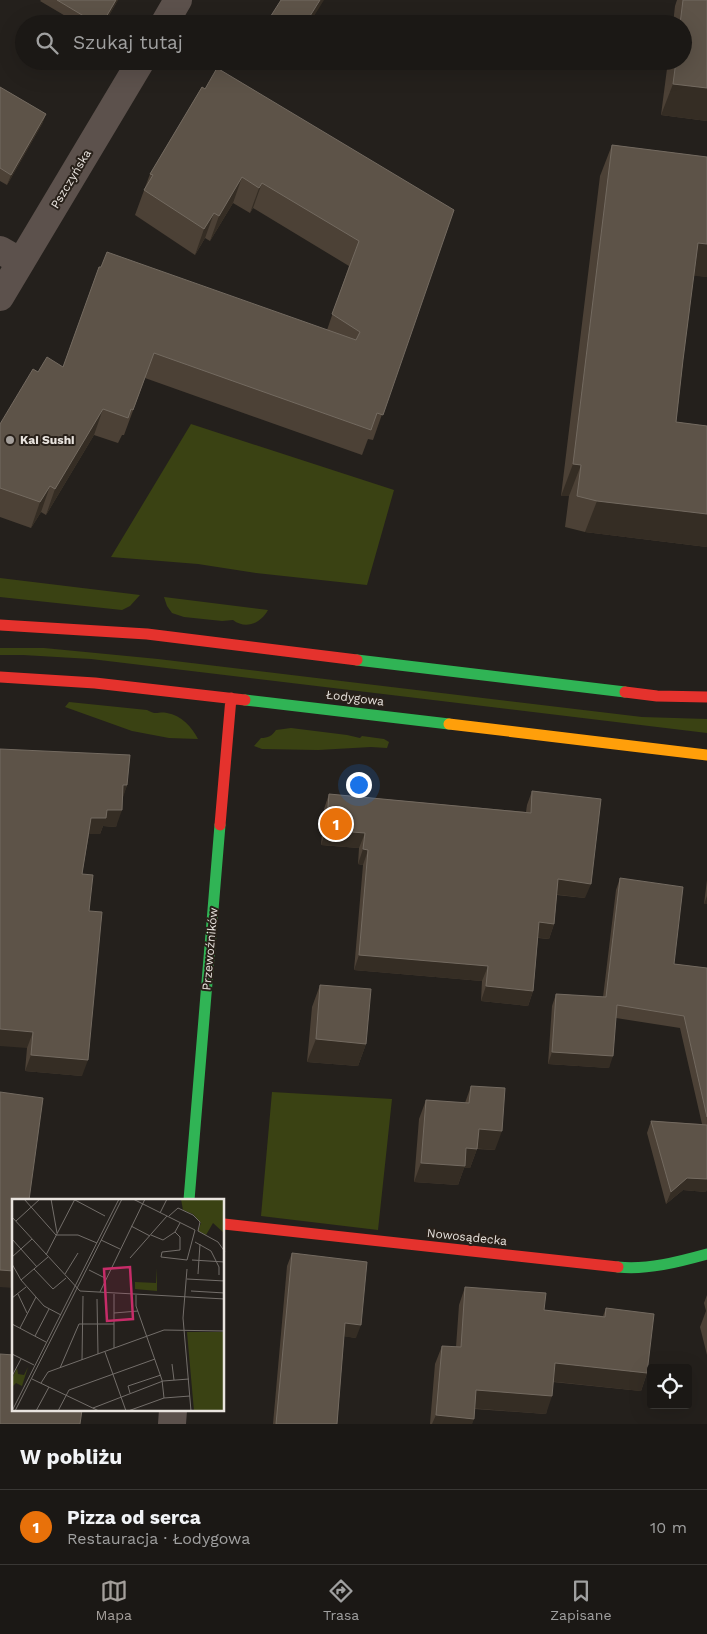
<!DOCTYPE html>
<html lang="pl">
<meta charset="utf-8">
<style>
:root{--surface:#1b1815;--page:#282522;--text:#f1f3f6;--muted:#a0a0a0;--line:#393734;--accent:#a49f9b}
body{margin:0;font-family:"Work Sans",sans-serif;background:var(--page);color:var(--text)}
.controls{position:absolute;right:15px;bottom:15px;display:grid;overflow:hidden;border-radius:5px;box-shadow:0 5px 20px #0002}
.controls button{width:45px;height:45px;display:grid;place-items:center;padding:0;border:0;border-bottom:1px solid var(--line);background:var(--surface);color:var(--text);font:25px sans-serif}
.you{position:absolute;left:358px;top:784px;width:18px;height:18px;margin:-12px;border:4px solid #fff;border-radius:50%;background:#1a73e8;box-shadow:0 0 0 8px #1a73e833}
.badge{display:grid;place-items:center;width:32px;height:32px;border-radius:50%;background:var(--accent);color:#fff;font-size:16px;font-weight:700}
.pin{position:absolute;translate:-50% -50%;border:2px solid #fff;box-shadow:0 1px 5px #0006}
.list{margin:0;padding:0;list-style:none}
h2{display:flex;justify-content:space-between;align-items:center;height:65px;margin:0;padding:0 20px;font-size:21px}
h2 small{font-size:16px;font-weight:400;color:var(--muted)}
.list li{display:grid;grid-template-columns:32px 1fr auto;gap:15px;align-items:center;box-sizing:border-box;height:75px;padding:0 20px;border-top:1px solid var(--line)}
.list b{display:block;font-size:19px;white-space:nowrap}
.list p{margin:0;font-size:16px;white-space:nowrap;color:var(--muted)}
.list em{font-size:16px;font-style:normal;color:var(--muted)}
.icon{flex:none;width:28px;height:28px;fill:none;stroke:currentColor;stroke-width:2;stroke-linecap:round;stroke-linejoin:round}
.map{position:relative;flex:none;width:707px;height:1424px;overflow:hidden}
.search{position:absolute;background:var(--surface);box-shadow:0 5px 20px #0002;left:15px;right:15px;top:15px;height:55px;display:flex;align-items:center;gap:12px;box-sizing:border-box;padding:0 18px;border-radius:28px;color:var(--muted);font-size:19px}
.sheet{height:140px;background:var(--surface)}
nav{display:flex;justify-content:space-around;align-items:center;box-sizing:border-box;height:70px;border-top:1px solid var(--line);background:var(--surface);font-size:14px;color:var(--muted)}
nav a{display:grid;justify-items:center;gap:2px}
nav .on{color:var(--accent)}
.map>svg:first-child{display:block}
.green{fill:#3a4213}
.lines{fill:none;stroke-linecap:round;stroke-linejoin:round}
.street{stroke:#5c514c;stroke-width:28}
.fast{stroke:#30b455;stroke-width:11}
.slow{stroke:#ff9f0a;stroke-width:11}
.jam{stroke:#e5322d;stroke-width:11}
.wall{fill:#4c4136}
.shaded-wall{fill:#352d24}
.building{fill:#5d5348;stroke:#736a60}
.poi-dot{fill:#a49f9b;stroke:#282019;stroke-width:2}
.labels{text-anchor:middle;stroke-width:4;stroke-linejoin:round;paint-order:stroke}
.street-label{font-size:12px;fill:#e9e4df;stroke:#282019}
.poi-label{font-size:12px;font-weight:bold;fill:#e9e4df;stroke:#282019;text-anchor:start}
.inset-road{fill:none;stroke:#736e6a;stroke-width:1}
.view{fill:#c62c68;fill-opacity:0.15;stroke:#c62c68;stroke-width:2.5}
.inset-edge{fill:none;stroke:#e9e4df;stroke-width:2.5}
</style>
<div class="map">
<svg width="707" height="1424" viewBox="0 0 707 1424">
<rect width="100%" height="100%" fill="#24201c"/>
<path class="green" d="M191,424L394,490L367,585L256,573L198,564L111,557Z
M0,578L140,595L130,606L122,610L0,597Z
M164,597L268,610C261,623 246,630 233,620L222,621L184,617L172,613L167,606Z
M0,648H44L158,659L642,717L707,719V733L91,659L23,655H0Z
M69,702L147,710C158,716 157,711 167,713C181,715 192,727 198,739L169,738L132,731L65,707Z
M291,728L347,735L360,738L362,736L384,739L389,742L387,748L371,747L318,750L262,749L254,746L261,738C268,738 272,736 276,730Z
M272,1092L392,1099L378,1230L261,1216Z"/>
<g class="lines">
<path class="street" d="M164,24L178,0
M0,250L21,262
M0,297L141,61
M172,1424L173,1410"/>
<path class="fast" d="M357,660L625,692
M245,700L449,724
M189,1200L220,825
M618,1267C648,1270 678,1262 707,1254"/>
<path class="slow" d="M449,724L707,755"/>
<path class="jam" d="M0,625L147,634L357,660
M0,677L95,683L245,700
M625,692L657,696L707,697
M220,825L231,698
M224,1224L618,1267"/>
</g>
<path class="wall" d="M41,0H118L104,24H79L40,1Z
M677,0H707V121L661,115L668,61H683V24H673L675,6Z
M0,87L46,114L42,124L7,185L0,181Z
M202,87L454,210L373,440L368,439L362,455L145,378L124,435H122L118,443L94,435L46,515L41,512L31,528L0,517V424L38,372L63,367L99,267L327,330L349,266L253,208L250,213L233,203L210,241L205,238L195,255L135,215L150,174Z
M612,145L707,157V277L693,275L683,360L676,422L707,426V547L585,532L565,527L569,496H561L600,176Z
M0,749L127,785L122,799L116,827L103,826L100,834H89L82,874L89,911L82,1076L25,1071L27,1048Z
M532,791L585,898L557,895L554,924L549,939L538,938L533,991L528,1006L481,1001L482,981L354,970L363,865L358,864L359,848L321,845L324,809L329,794L526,812L527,805Z
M620,878L674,964L707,968V1188L706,1192L683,1190L666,1204L647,1133L651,1121L702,1124L680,1028L616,1018L609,1068L548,1064L552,1006L556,994L603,997L616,890Z
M707,880V904H704Z
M320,985L366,1044L358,1066L307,1062L312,1007Z
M471,1086L495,1150L477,1149L470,1168H464L458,1185L414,1182L419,1119L426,1100L465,1103Z
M292,1253L356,1338L344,1336L337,1424H273L287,1266Z
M465,1287L544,1310L603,1316L606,1308L647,1373L641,1391L553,1382L546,1414L475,1409L472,1424H430L435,1364L442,1346L456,1347L459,1305Z
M707,1295V1355L700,1327L706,1311L704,1303Z"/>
<path class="shaded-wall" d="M116,0H118L104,24H102Z
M320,0H324L309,24H305Z
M673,84L707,88V121L661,115Z
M46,114L42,124L7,185L11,175Z
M242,177L233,203L210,241L219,216Z
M262,183L253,208L250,213L259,188Z
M214,213L205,238L195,255L204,229Z
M698,243L707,244V277L686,275Z
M103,409L94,435L46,515L55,489Z
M573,464L581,465L569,496H561Z
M50,486L41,512L31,528L40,502Z
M597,501L707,514V547L585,532Z
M123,785H127L122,801Z
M107,810H122L116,827L103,826L100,834H86L91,818Z
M326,830L365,833L359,848L321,845Z
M363,849L368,850L363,865L358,864Z
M558,879L591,884L585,898L553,894Z
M707,896V904H704Z
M539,922L554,924L549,939L534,937Z
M359,955L488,966L482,981L354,970Z
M486,986L533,991L528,1006L481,1001Z
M0,1029L33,1032L27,1048L0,1046Z
M316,1039L366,1044L358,1066L307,1062Z
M552,1052L613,1056L609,1068L548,1064Z
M31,1055L88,1060L82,1076L25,1071Z
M479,1129L502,1131L495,1150L472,1148Z
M466,1148L477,1149L470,1168H464L458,1185L414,1182L421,1163Z
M687,1178L707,1179V1188L706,1192L683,1190L666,1204L671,1192Z
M0,1270L14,1271V1288L0,1287Z
M345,1323L361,1325L356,1338L341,1336Z
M555,1363L647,1373L641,1391L548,1381Z
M476,1390L552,1396L546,1414L470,1408Z
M436,1415L474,1419L472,1424H432Z"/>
<path class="building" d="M57,0H116L102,24H97Z
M281,0H320L305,24H269L267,22Z
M683,0H707V88L673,84L676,61H683V24H680Z
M217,68L454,210L383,415L377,413L371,430L154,353L133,410L131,409L128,418L103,409L55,489L50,486L40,502L0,488V424L33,369L38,372L47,357L63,367L99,267H101L107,252L356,340L360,332L332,314L359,241L262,183L259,188L242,177L219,216L214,213L204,229L144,190L153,175L150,174L202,87L205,89Z
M0,87L46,114L11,175L0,168Z
M612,145L707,157V244L698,243L683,360L676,422L707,426V514L597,501L577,496L581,465L573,464Z
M0,749L130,755L127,785H123L122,810H107L106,818H91L82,874L93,875L89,911L102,912L88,1060L31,1055L33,1032L0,1029Z
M532,791L601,799L591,884L558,879L554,924L539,922L533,991L486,986L488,966L359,955L368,850L363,849L365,833L326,830L329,794L531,813Z
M620,878L683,887L674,964L707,968V1117L684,1016L617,1005L613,1056L552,1052L556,994L606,997Z
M320,985L371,989L366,1044L316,1039Z
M471,1086L505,1088L502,1131L479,1129L477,1149L466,1148L465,1166L421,1163L426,1100L469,1103Z
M0,1092L43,1098L29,1200H14V1271L0,1270Z
M651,1121L707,1125V1179L687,1178L671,1192Z
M292,1253L367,1262L361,1325L345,1323L337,1424H276Z
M465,1287L546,1293L544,1310L605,1317L606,1308L654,1314L647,1373L555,1363L552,1396L476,1390L474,1419L436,1415L442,1346L461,1347Z
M0,1354L14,1355V1410H82L80,1424H0Z"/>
<circle class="poi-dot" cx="10" cy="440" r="5"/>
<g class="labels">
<g class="street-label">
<text transform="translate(71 179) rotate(-59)" y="4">Pszczyńska</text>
<text transform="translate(355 698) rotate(7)" y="4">Łodygowa</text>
<text transform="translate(210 949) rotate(-85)" y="4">Przewoźników</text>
<text transform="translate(467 1237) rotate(6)" y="4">Nowosądecka</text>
</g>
<g class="poi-label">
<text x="20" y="444">Kai Sushi</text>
</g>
</g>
<g transform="translate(12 1199)">
<rect width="212" height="212" fill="#24201c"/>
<path d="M169,0H212V34L201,24L194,36L186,32L189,24L181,15L171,11ZM145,69V92L123,90V83L144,84ZM175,133H212V212H182ZM16,168L10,187L4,184L0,188V180L5,169L6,175L12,176Z" fill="#3a4213"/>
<path class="inset-road" d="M12,0L44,36H66L85,44M39,0L45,34M121,0L183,31L175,61L149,58L150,53L168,51V38L163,33M63,1L93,17M148,14L155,0M157,17L166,9L181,16L188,23L186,32L206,43L213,53M0,18L68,92L213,100M4,22L28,0M119,27L138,37M139,36L151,41L163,33L168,24M0,40L25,68M89,41L108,50M183,43L199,52L207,68V76M34,56L63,0M0,58L20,40M118,59L155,17M180,61L213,63M0,65L9,81L32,107L49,116M22,70L41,90L54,79M175,70L171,119L179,212M77,71L93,79M53,75L66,54M186,75L188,45M175,80L213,82M9,81L36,58M179,92L213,94M88,93L133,0M6,95L15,114M102,95V149M124,96V107L150,181L152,199M0,99L14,88M85,100L86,155M102,114L126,112M0,125L34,143M8,129L24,98M23,137L37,110M93,153L114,212M0,155L22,166M70,161L71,97M160,165L162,181M48,169L67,125H102M0,177L9,160M20,180L87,212M29,184L36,173L152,131L213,132M118,194L116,187L149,176M81,209L151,182L177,180M0,212L107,0M3,212L110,0M24,212L37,188M46,212L57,191L143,160M116,212L152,199L178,197"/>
<path class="view" d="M118,68L121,120L95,122L92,70Z"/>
<rect width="212" height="212" class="inset-edge"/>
</g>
</svg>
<div class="controls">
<button><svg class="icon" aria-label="locate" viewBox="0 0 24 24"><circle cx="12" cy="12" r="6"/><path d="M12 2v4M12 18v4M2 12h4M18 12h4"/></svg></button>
</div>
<div class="you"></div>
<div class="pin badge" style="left:336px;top:824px;background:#e8710a">1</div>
<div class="search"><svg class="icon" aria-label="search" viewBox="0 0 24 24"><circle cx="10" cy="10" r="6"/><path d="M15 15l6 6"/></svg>Szukaj tutaj</div>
</div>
<section class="sheet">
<h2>W pobliżu<small></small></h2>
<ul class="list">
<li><span class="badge" style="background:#e8710a">1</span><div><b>Pizza od serca</b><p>Restauracja · Łodygowa</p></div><em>10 m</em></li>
</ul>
</section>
<nav>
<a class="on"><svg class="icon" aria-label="map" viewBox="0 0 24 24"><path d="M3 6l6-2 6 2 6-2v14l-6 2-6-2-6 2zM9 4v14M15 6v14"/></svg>Mapa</a>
<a><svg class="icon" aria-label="directions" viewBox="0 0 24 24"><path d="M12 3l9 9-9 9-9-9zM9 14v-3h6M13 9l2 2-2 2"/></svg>Trasa</a>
<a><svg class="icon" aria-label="saved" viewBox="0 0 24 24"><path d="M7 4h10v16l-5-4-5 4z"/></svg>Zapisane</a>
</nav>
